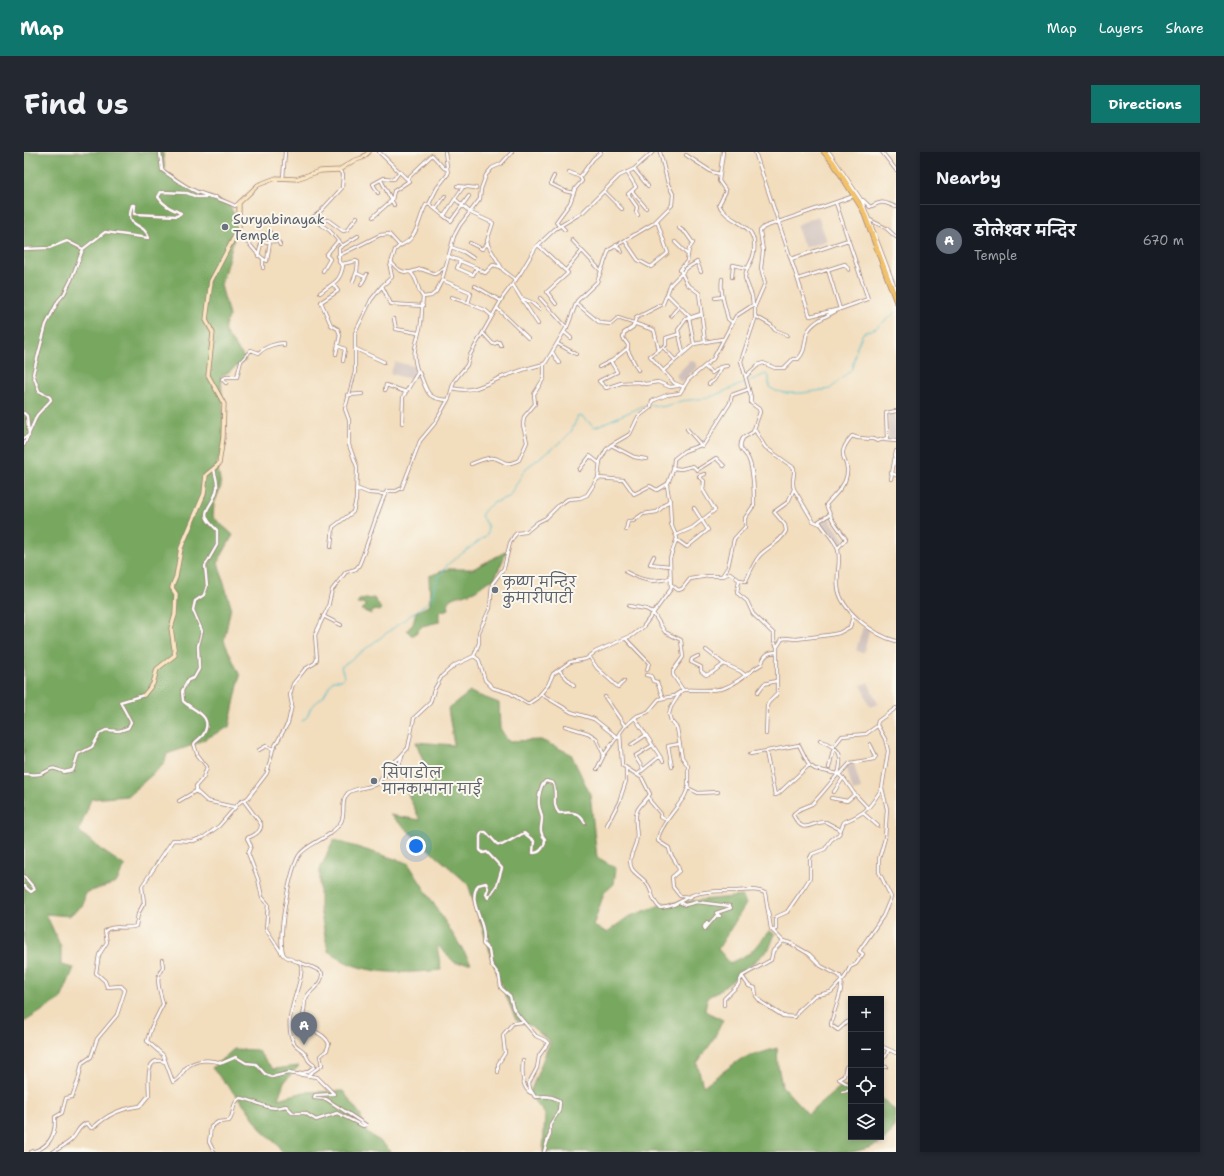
<!DOCTYPE html>
<meta charset="utf-8">
<style>
:root{--surface:#171b24;--page:#242831;--text:#f1f3f6;--muted:#9ea1a6;--line:#363941;--accent:#0f766e}
body{margin:0;font-family:"Shantell Sans","Playpen Sans Deva",sans-serif;background:var(--page);color:var(--text)}
.controls{position:absolute;right:12px;bottom:12px;display:grid;overflow:hidden;border-radius:0px;box-shadow:0 2px 6px #0003}
.controls button{width:36px;height:36px;display:grid;place-items:center;padding:0;border:0;border-bottom:1px solid var(--line);background:var(--surface);color:var(--text);font:20px sans-serif}
.you{position:absolute;left:392px;top:694px;width:14px;height:14px;margin:-10px;border:3px solid #fff;border-radius:50%;background:#1a73e8;box-shadow:0 0 0 6px #1a73e833}
.badge{display:grid;place-items:center;width:26px;height:26px;border-radius:50%;background:var(--accent);color:#fff;font-size:13px;font-weight:700}
.pin{position:absolute;translate:-50% -33px;filter:drop-shadow(0 1px 2px #0008)}
.pin::after{content:'';position:absolute;top:21px;width:14px;height:12px;background:inherit;clip-path:polygon(0 0,100% 0,50% 100%)}
.list{margin:0;padding:0;list-style:none}
h2{display:flex;justify-content:space-between;align-items:center;height:52px;margin:0;padding:0 16px;font-size:17px}
h2 small{font-size:13px;font-weight:400;color:var(--muted)}
.list li{display:grid;grid-template-columns:26px 1fr auto;gap:12px;align-items:center;box-sizing:border-box;height:72px;padding:0 16px;border-top:1px solid var(--line)}
.list b{display:block;font-size:15px;white-space:nowrap}
.list p{margin:0;font-size:13px;white-space:nowrap;color:var(--muted)}
.list em{font-size:13px;font-style:normal;color:var(--muted)}
.icon{flex:none;width:22px;height:22px;fill:none;stroke:currentColor;stroke-width:2;stroke-linecap:round;stroke-linejoin:round}
.map{position:relative;flex:none;width:872px;height:1000px;overflow:hidden;border-radius:0px}
header{display:flex;align-items:center;gap:24px;box-sizing:border-box;height:56px;padding:0 20px;background:var(--accent);color:#fff}
header strong{font-size:19px}
nav{display:flex;gap:22px;margin-inline-start:auto;font-size:14px}
.intro{display:flex;align-items:center;justify-content:space-between;box-sizing:border-box;height:96px;padding:0 24px}
h1{margin:0;font-size:28px}
.button{padding:10px 18px;border-radius:0px;background:var(--accent);color:#fff;font-size:14px;font-weight:700}
main{display:flex;gap:24px;padding:0 24px}
aside{flex:1;background:var(--surface);border-radius:0px;box-shadow:0 2px 6px #0003}
.map>svg:first-child{display:block}
.industrial{fill:#cfc0bb}
.forest{fill:#78a761;stroke:#616346}
.lines{fill:none;stroke-linecap:round;stroke-linejoin:round}
.stream{stroke:#51becb;stroke-width:1}
.minor-casing{stroke:#9e7e74;stroke-width:4}
.secondary-casing{stroke:#9e7e74;stroke-width:5}
.trunk-casing{stroke:#9e7e74;stroke-width:6}
.minor{stroke:#fff;stroke-width:2.5}
.secondary{stroke:#fae7c3;stroke-width:3.5}
.trunk{stroke:#f2c26a;stroke-width:4.5}
.worship-dot{fill:#6b7280;stroke:#fbf7ec;stroke-width:1.5}
.labels{text-anchor:middle;stroke-width:4;stroke-linejoin:round;paint-order:stroke}
.worship-label{font-size:14px;fill:#5b616d;stroke:#fbf7ec;text-anchor:start}
</style>
<header>
<strong>Map</strong>
<nav><a>Map</a><a>Layers</a><a>Share</a></nav>
</header>
<div class="intro"><h1>Find us</h1><a class="button">Directions</a></div>
<main>
<div class="map">
<svg width="872" height="1000" viewBox="0 0 872 1000">
<rect width="100%" height="100%" fill="#fbf7ec"/>
<filter id="ink" filterUnits="userSpaceOnUse"><feTurbulence type="fractalNoise" baseFrequency=".025" numOctaves="2"/><feDisplacementMap in="SourceGraphic" scale="8" xChannelSelector="R" yChannelSelector="G"/><feConvolveMatrix kernelMatrix="1 2 1 2 8 2 1 2 1" color-interpolation-filters="sRGB"/></filter>
<filter id="wash" filterUnits="userSpaceOnUse"><feTurbulence type="fractalNoise" baseFrequency=".012" numOctaves="4" result="noise"/><feDisplacementMap in="SourceGraphic" scale="16" xChannelSelector="R" yChannelSelector="G"/><feGaussianBlur stdDeviation="0.9" result="paint"/><feColorMatrix in="noise" values="0 0 0 0 0 0 0 0 0 0 0 0 0 0 0 0 0 1.4 0 .05"/><feComposite in="paint" operator="in"/></filter>
<g filter="url(#wash)">
<rect width="100%" height="100%" fill="#f2ddbd"/>
<path class="industrial" d="M794,64L803,89L781,96L772,73Z
M666,209L671,210L673,215L659,229L656,230L652,223Z
M371,210L390,214L394,222L393,225L387,227L366,222Z
M864,262H872V288H864Z
M803,366H805L820,388L816,393L798,371V368Z
M839,475L844,476L845,479L840,500L837,501L832,498Z
M844,530L854,552L846,555L837,533Z
M830,612L837,637L829,639L822,614Z"/>
<path class="forest" d="M0,0H139L141,20L164,36L204,52L215,69L197,133L205,164L201,174V180L222,208L197,225L201,294L193,311L197,334L190,352L189,365L209,383L194,410L207,455L200,489L216,524L205,575L169,593L143,602L140,612L104,644L67,647L55,679L76,697L101,714L92,731L61,741L59,753L45,764L22,762L37,795V813L50,816L37,847L0,870Z
M483,399L470,428C461,429 458,435 450,439C441,444 432,442 424,450L425,457L415,460V470L398,474L390,483H387L383,479L389,471L392,460L406,453L405,424L424,417H449Z
M350,446L357,457L355,459L350,458L347,462L338,458L341,454L340,451L333,452L335,448Z
M446,540L475,551L476,576L484,589L517,588L547,602L566,642L573,705L592,716L590,732L580,741L569,774L583,780L604,765L639,752L718,744L722,752L694,797L706,811L726,801L745,779L751,782L745,797L702,834L683,846L681,859L699,868L688,890L673,911L679,934L717,907L753,896L754,914L758,934L784,962L816,935L827,933V985H857V945L872,960C872,988 853,995 828,1000H519L521,962L505,943L526,890L507,874L492,868L475,827L444,732L366,663L396,668L379,632L410,637L392,590L430,593L424,557Z
M310,688L384,711L447,811H431L413,793L417,818C387,821 354,823 326,812C318,809 311,803 304,799L296,757V717Z
M210,897L233,898L249,917L275,914L260,930L254,947L280,940L319,939L336,962L342,979L365,997L366,1000H257L255,994L240,981L222,955L188,916Z"/>
<g class="lines">
<path class="stream" d="M278,569L283,565L287,555L299,545L309,528H318L320,524L317,515L407,448L412,429L424,412L463,383L464,374L457,364C463,352 473,349 485,345L501,317L539,288L547,280L554,264L559,265L571,275L624,252L638,255L657,249L684,246L742,222L745,225V235L752,239L762,241H778L806,237L828,217L832,197L839,181L852,176L872,160"/>
</g>
</g>
<g filter="url(#ink)">
<g class="lines">
<defs>
<path id="minor" d="M136,0L138,18C148,25 161,35 173,40C187,45 198,47 211,54L215,51
M699,0L695,29L702,39L695,53C705,73 734,69 730,100C729,110 721,116 721,126L728,144L729,153
M731,0L786,164L816,157L844,147L812,51
M805,0L838,49L872,138
M858,0L872,18
M662,3L688,20L696,22
M610,17L624,34
M315,18L319,23L318,36L295,61L288,66L306,79L318,93
M603,20L612,35L604,42L613,55L612,60L614,63
M530,24L527,30V32L541,39L550,41
M556,25L569,7L577,0
M259,26L261,0
M383,27L408,3L420,16L423,17
M357,28L370,53
M433,34L452,36
M580,39L598,57
M608,39L622,56
M354,41L349,32L360,26L370,27L376,19
M431,47L439,35
M839,48L846,55C860,48 859,50 872,55
M405,52L420,64L431,47L447,61L469,71L463,89L464,93L479,118L492,128
M412,57L421,44
M420,64L427,69L445,44
M349,65L368,48L370,39L385,29L355,0
M846,68L862,76L872,85
M297,72L301,68H304L319,79L323,78L333,65
M535,74L532,70L546,51L551,37L558,29L556,25L545,20
M537,74L541,78
M655,76L662,81L669,91L665,97L663,109L656,118L663,132L675,141L681,190
M212,85C231,90 227,101 243,109L247,83L246,80L239,84L234,104
M548,88L577,119
M601,89L614,108L627,115L644,101L633,69
M238,90L254,89L256,93
M651,90L664,103
M446,91L458,97L464,91
M514,93L544,121L523,140L532,152
M592,93L598,100
M427,95L440,100L449,106
M0,97L25,96L43,89L59,97
M314,104L356,83L365,82L376,94
M424,104L453,116L461,121L469,113L477,115
M767,107L824,88
M436,109L433,116L449,123L453,116
M367,110C373,117 377,121 386,120C395,127 392,137 399,145
M318,112L332,109L334,110L333,119L329,129
M239,116V107
M542,118L558,99
M299,119L306,107L302,103L314,89
M387,120L397,117L411,122L420,116
M332,121L341,125
M708,125L709,113L723,116
M698,127C696,142 701,153 704,167L709,171
M774,127L821,112L825,118
M418,128L446,140L447,142L444,151L461,158L468,164
M309,132L314,139L297,150L307,173L314,177L316,183L312,202
M337,133L343,122
M489,133L497,146L507,150L515,157
M358,134L367,152L399,154
M451,134L477,149
M296,141C308,131 316,131 319,114L315,110V96L334,84
M643,142L666,165
M427,145L444,151
M497,146L514,172
M516,146L543,176
M691,146L698,145
M552,151L576,171L587,172L594,166L630,178L635,198
M473,156L504,186
M647,164L655,154
M731,164L747,173L751,178L763,183
M370,167L372,177L394,181
M540,180L547,186
M459,181L469,192L475,190L477,194
M655,182L642,186V193L626,204L650,231L660,235
M534,192L552,202
M670,192L665,166L677,162
M314,194L321,197L319,209
M639,195L651,208
M332,197L360,210
M603,197L614,218
M659,200L654,178L662,167L665,166
M529,201L535,211
M587,210L593,220L575,229L582,236L597,231L615,230L621,232L634,230L646,235L654,234
M575,215L589,208L604,196V193L599,186L600,181L609,175L612,166L639,152L647,132L663,116L673,110L677,120
M681,215L688,221L696,215L703,214
M639,219L670,192L698,187
M395,220C404,238 400,247 424,248
M722,224L734,213L739,211L751,216H760L769,207H774C782,199 780,191 783,181C788,169 805,163 816,157L804,118
M202,231L198,227L202,225H213L217,209L227,198L235,201C240,195 252,191 260,191V194
M685,232L690,228L698,215
M428,236C449,242 462,231 481,224C494,219 507,215 520,212L522,210L544,173L553,149L573,130L585,98L630,71L648,53L649,42L644,32L636,0
M361,238L362,233L382,240
M323,243L338,242
M0,261L3,264L5,283L0,286
M378,271L379,245L394,220C386,199 394,190 397,171C398,162 398,154 399,145L407,144L412,140L418,128L430,84L436,73L456,47L457,37L462,23L468,16L477,12L488,0
M663,277L678,294
M861,288L872,289
M0,293L13,263L27,248L26,245L15,239L9,222L22,173L34,149L40,142L47,128L59,97L81,80L125,86C119,68 100,78 108,53H111L110,62L153,64L157,61C148,57 140,54 134,45L137,40L163,41L173,45H192
M587,293L610,305L622,307
M447,312C452,310 459,307 465,306C479,304 477,317 495,308L503,290L499,273L500,265L511,252L510,242L520,226V212
M649,316L657,317L669,314L673,318L692,306L700,314
M190,317C191,323 194,331 193,336C190,357 170,358 193,378V393L181,414L183,434L180,443L171,449L169,458L178,479L174,494L175,517L170,526L164,528L158,539L159,549C169,559 191,563 179,583C176,587 172,588 170,592L173,602L183,615L179,626L172,634V639L183,649L210,655
M555,318L566,304L575,311
M867,321L872,323
M574,326L600,328L610,342L626,334L633,338L643,332
M867,327L872,299
M332,336L345,341L360,342
M770,337L789,369L796,372
M805,363L795,369C800,379 811,387 814,398C817,410 812,422 814,435C816,458 851,484 872,489
M602,378L604,369H609L619,362L633,360L646,348
M652,383L668,376L691,358L679,338L680,329L676,326L675,324L681,322
M653,388L663,395L684,378L670,356
M307,395L309,375L329,360L332,348L333,315L325,293V268L321,257L331,220V181L347,148L358,134L368,125L366,115L371,98C376,92 383,92 387,86C395,77 396,63 402,53L405,52L413,36L424,22L421,0
M814,396L822,387L808,367L802,353C808,345 820,336 822,326C828,306 808,307 828,284L834,286L849,287L853,289L863,286L862,261L872,259
M630,404L626,412L646,414
M602,420C617,428 630,432 646,426
M699,424L706,421L715,428L722,429C726,420 730,410 736,403C745,394 756,391 762,379L761,373L750,360L764,350L770,337C767,329 771,324 770,316L741,295L731,278
M715,428L713,441L723,449L729,462L750,482V489L753,495V541C751,547 744,548 743,554L742,582
M648,433L654,438L658,437L666,427L684,424H698L704,415L710,387L721,375V366L730,353C730,339 730,321 725,308C722,299 712,299 719,286L729,280L736,260L735,257L727,251V245L717,209L731,167V154L741,131L737,116L739,99L736,79L740,75L830,44
M605,454L622,457L629,461L641,480L657,488L659,505L649,519V523L659,538
M299,464L317,473
M602,487L625,511L623,518
M753,495L758,487L762,486L772,487L805,483L815,481L826,475L829,464
M682,498L700,512L716,519L721,523
M450,504L455,508L461,528L469,536L486,541L504,552L513,546L524,533L529,522L546,510L562,507L571,500L609,483L619,475L647,437L646,406L653,386L647,372L646,351L643,334L649,318L650,307L660,299L680,292L706,251L708,243L725,237
M565,504L573,516L594,535L600,529
M674,504L668,507L667,510L677,515V519L682,523L689,520L700,512
M535,518L550,534
M622,523L627,524L629,529L633,530L639,546
M659,538C673,537 687,540 700,536C715,531 725,519 738,512C739,504 744,500 753,500
M734,540L740,532L752,529
M656,541L647,555L645,562L647,569L653,576L658,605L664,614V636L674,641L694,640
M517,542L547,560L570,567L594,586
M581,545L601,574
M611,566L639,609
M541,574L564,581L572,586L580,603L600,575L613,564L624,560L635,547L650,544L659,538
M596,580L598,613L618,626L626,642C622,649 616,652 613,659C609,669 615,680 612,690C610,698 603,708 608,717C613,724 621,727 625,735C629,743 629,750 636,756C647,755 653,752 662,746C675,738 698,739 713,739C723,739 731,736 741,741L747,777L759,789L766,791L785,802L797,814L816,824C822,836 808,860 807,873L814,878L823,870L827,869
M796,588C815,597 820,600 814,622L821,628L829,640L844,656
M607,593L622,583
M235,598L242,594L249,597
M742,600L751,643L754,642L785,613
M726,602L775,593L785,613L791,617L814,622C809,628 792,649 788,652C782,655 772,657 769,663C781,685 785,669 802,670L817,678
M648,615L644,594L655,592
M805,616L810,594L818,584L842,582L853,574
M573,617L580,603
M619,617L611,604L629,593
M0,622C5,622 12,623 16,622C30,618 23,613 40,620L49,618L54,602L68,595L76,581L82,578L95,579L104,576L107,570L96,550L120,543
M614,622L636,604
M815,623L826,611L850,607L852,604L846,592
M364,625L368,617L374,616L378,604
M664,636C662,640 661,645 658,648C652,657 633,678 634,689L645,696C646,706 655,710 655,719L648,725L649,735L656,744L667,745
M810,640L819,626
M625,645L626,649L637,662L636,665L643,668
M807,646L823,649L831,642
M155,649L172,639
M220,649L237,672C238,680 229,684 223,686L227,694L224,701L234,727L238,745L244,752L242,777L259,803
M839,661L854,674
M583,673L595,650L602,629V617
M0,724L11,737L7,740L0,734
M657,751L661,753L673,750L706,754L707,756L692,761L696,764H692L681,777L680,775L683,770
M749,778L752,777V765L763,760L781,734L786,726V706L788,702L801,697L807,688L815,682L820,670C842,661 846,656 858,636
M759,789L749,799L747,808L718,824L725,834L731,836L732,844L737,850L759,864L771,865L775,858L790,844L807,840L821,825L826,815L832,812L839,802L835,799L859,764L867,745L855,720V707L861,686L863,657L858,636L864,599L861,587L853,573L854,569L872,556
M138,808L139,815C130,826 136,839 139,852L127,876L123,889L139,903L149,930C156,928 157,921 162,916C171,907 187,907 198,911L212,905L222,911L232,912L241,922L248,925L264,921L293,925L310,942L291,943L290,946L302,947L342,973L339,974L313,961L292,968L281,961H269L262,954C241,960 234,948 216,946C207,951 211,962 205,969L194,970L187,975L185,990L190,1000
M700,853V847L714,833L718,824
M857,894L872,901
M499,908C498,918 497,936 507,941
M857,908L862,904L864,899
M827,911L822,915L820,924L815,927L827,934
M857,914L862,915
M474,920V912L481,901L479,883L489,871L499,870
M275,922L283,920L290,915V913C281,908 285,905 279,899C276,896 272,895 270,891C255,865 284,826 276,811
M284,923L298,913L296,904L303,898L305,892C298,875 275,883 280,858C281,854 280,850 282,846C286,837 299,833 298,821C291,813 264,809 260,803C252,790 266,714 276,702C286,690 306,687 317,670C322,661 316,649 324,641C329,636 347,636 355,631L362,617L375,606L384,596L390,566L406,551L410,538L418,524L431,513L450,504L455,491V480L466,456L468,432L480,416L486,391L490,384L493,381L502,380L514,370L522,366L535,353L544,347L556,346L563,343L574,326L576,309L582,298L587,293L606,282L614,265L627,255L628,249L643,243L656,241L664,228L689,207L712,164L729,153
M818,940L827,938
M7,1000C25,996 32,983 31,965L38,961L42,946L48,945L54,929L58,911L67,905L73,887L93,863L101,838L97,834L83,835L81,829L72,821L75,803L83,790L81,779C88,772 102,778 112,774L114,762L120,751L118,734L149,688L169,689L180,685L195,674L216,650L224,646L243,621L249,597L264,571L268,553L266,543L269,532L281,517L291,511L293,507L291,483L304,455L308,438L322,420L332,417L335,413C341,401 358,344 363,339H372L378,336L396,289L411,271L425,246L430,229L443,213L446,203L479,145L496,122L512,95L531,77L559,60L595,24L610,17L629,0
M29,1000C35,996 44,992 48,987C54,981 54,974 63,971L67,976H69C84,962 96,957 116,954L125,943C125,932 120,902 141,910
M520,1000L526,981V973L535,959L536,950C530,943 519,944 511,945L506,937L505,931L513,916L515,904L524,891L521,888L512,884L494,863L489,856L486,844L477,836L475,823L467,812L465,798L459,792C464,769 442,752 454,733L462,731L464,736L462,742L464,746L473,733L478,716L463,700L459,701L456,698V684L458,680H462L473,692L478,693L500,681L510,689L509,701C517,701 521,694 521,687C514,679 518,674 518,666C518,661 515,657 515,653C514,646 516,633 522,629L529,631C534,641 527,653 535,661C548,660 554,659 561,671"/>
<path id="secondary" d="M120,543L129,532L133,517L151,503L147,476L151,463L152,442L148,436L149,432L152,425L157,396L180,342L182,323L195,312L199,286L200,252L184,223L189,181L182,168L187,129L215,76V51L234,33L252,26L272,27L296,19L315,18L329,9L338,6L345,0"/>
<path id="trunk" d="M800,0L809,10L839,58L872,149"/>
</defs>
<use href="#minor" class="minor-casing"/>
<use href="#secondary" class="secondary-casing"/>
<use href="#trunk" class="trunk-casing"/>
<use href="#minor" class="minor"/>
<use href="#secondary" class="secondary"/>
<use href="#trunk" class="trunk"/>
</g>
</g>
<g class="worship-dot">
<circle cx="201" cy="75" r="4"/>
<circle cx="471" cy="438" r="4"/>
<circle cx="350" cy="629" r="4"/>
</g>
<g class="labels">
<g class="worship-label">
<text x="209" y="72">Suryabinayak<tspan x="209" dy="16">Temple</tspan></text>
<text x="479" y="435">कृष्ण मन्दिर<tspan x="479" dy="16">कुमारीपाटी</tspan></text>
<text x="358" y="626">सिपाडोल<tspan x="358" dy="16">मानकामाना माई</tspan></text>
</g>
</g>
</svg>
<div class="controls">
<button>+</button>
<button>−</button>
<button><svg class="icon" aria-label="locate" viewBox="0 0 24 24"><circle cx="12" cy="12" r="6"/><path d="M12 2v4M12 18v4M2 12h4M18 12h4"/></svg></button>
<button><svg class="icon" aria-label="layers" viewBox="0 0 24 24"><path d="M12 4l9 5-9 5-9-5zM3 14l9 5 9-5"/></svg></button>
</div>
<div class="you"></div>
<div class="pin badge" style="left:280px;top:893px;background:#6b7280">A</div>
</div>
<aside>
<h2>Nearby<small></small></h2>
<ul class="list">
<li><span class="badge" style="background:#6b7280">A</span><div><b>डोलेश्‍वर मन्दिर</b><p>Temple</p></div><em>670 m</em></li>
</ul>
</aside>
</main>
